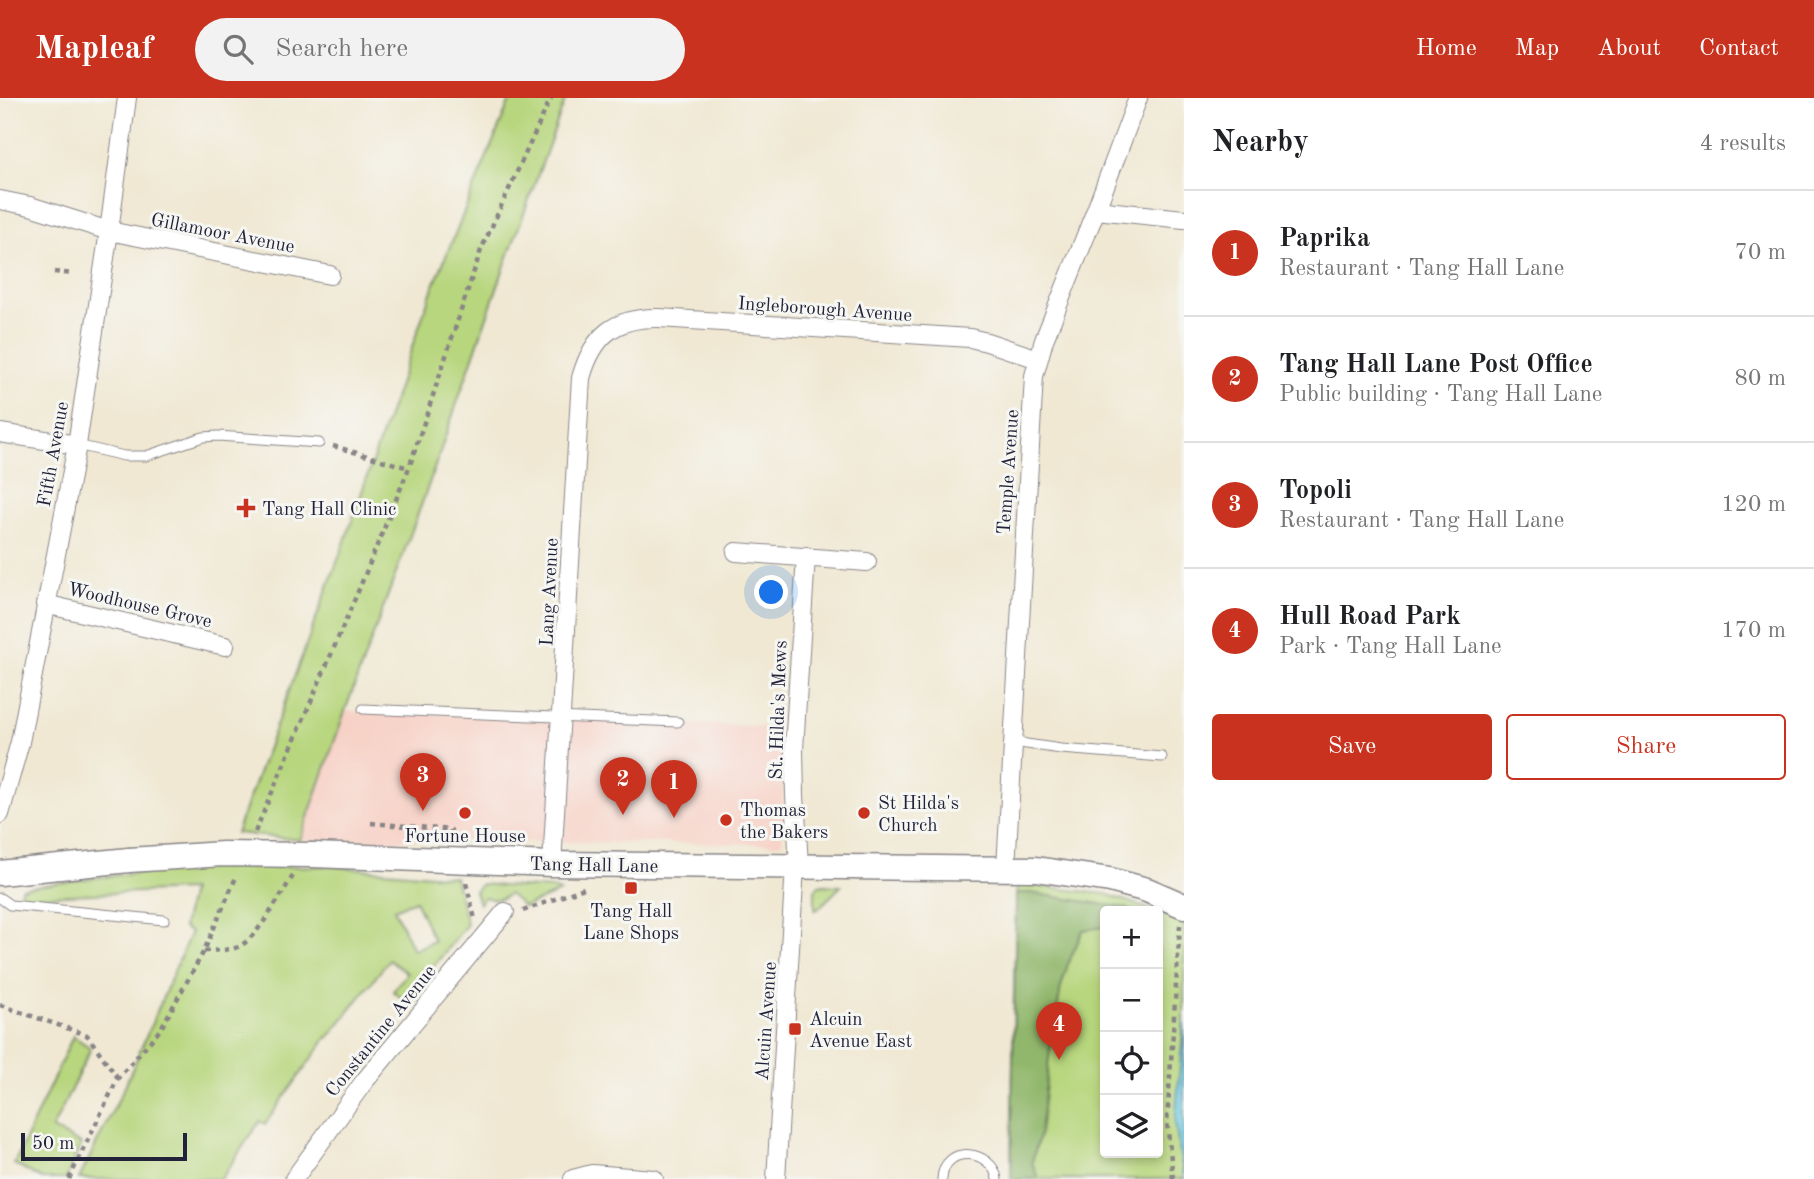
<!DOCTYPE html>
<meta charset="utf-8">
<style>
:root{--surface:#fff;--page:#f2f2f2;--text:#202124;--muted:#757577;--line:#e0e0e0;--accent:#c8321e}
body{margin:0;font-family:"Old Standard TT",serif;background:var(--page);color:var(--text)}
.controls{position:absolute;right:21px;bottom:21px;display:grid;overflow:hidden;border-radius:7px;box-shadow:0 4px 10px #0003}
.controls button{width:63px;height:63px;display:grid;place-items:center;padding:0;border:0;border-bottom:2px solid var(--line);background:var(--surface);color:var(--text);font:35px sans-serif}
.scale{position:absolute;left:21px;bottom:18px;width:166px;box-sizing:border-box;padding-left:7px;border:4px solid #22223b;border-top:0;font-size:19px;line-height:24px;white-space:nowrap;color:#22223b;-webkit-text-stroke:5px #f6f6f2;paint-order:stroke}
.you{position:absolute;left:772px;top:495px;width:24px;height:24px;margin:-18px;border:5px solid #fff;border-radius:50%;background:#1a73e8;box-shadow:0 0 0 10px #1a73e833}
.badge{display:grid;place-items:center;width:46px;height:46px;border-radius:50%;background:var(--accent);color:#fff;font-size:23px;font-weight:700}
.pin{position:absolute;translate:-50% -58px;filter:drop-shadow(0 2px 4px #0008)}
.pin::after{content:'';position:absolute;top:37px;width:24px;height:21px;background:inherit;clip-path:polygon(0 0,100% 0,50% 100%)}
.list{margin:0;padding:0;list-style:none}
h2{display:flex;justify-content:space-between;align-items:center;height:91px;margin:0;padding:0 28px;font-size:30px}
h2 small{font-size:23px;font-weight:400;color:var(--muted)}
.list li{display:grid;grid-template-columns:46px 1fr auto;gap:21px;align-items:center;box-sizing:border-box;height:126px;padding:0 28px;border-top:2px solid var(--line)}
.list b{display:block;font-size:26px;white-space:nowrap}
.list p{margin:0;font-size:23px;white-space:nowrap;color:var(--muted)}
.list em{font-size:23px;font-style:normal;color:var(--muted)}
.actions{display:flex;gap:14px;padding:21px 28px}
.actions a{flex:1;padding:16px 0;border:2px solid var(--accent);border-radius:7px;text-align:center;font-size:24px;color:var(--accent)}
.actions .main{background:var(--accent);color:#fff}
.icon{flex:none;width:38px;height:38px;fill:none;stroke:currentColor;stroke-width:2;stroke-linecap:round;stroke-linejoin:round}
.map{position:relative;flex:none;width:1184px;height:1081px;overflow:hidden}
header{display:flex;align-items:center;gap:42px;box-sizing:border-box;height:98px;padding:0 35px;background:var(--accent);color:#fff}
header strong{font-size:33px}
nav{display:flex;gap:38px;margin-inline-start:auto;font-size:24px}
.search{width:490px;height:63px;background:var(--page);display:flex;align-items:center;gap:18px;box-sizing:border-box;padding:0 24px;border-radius:38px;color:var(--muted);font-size:26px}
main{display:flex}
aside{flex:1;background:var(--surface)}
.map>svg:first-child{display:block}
.built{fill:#f7d1c6}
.green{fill:#b7d67d;stroke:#6c7c5c;stroke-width:2;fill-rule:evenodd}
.forest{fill:#91b76c;stroke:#5a6c54;stroke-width:2}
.water{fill:#61c6df;stroke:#42748d;stroke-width:2}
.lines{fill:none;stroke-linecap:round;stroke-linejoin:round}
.lane-casing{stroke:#898587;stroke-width:11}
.street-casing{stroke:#898587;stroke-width:20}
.secondary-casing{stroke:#898587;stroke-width:27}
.path{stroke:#898587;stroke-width:4.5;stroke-dasharray:5 5;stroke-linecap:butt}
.lane{stroke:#fff;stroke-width:9}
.street{stroke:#fff;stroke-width:18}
.secondary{stroke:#fff;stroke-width:24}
.secondary-bridge-casing{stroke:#898587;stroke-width:27;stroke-linecap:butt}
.secondary-bridge{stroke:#fff;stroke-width:24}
.poi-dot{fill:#c8321e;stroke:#f6f6f2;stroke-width:2.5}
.labels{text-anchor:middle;stroke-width:6;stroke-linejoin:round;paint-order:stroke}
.street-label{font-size:19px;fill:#22223b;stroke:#f6f6f2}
.poi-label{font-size:19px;fill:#22223b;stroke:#f6f6f2;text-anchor:start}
</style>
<header>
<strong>Mapleaf</strong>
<div class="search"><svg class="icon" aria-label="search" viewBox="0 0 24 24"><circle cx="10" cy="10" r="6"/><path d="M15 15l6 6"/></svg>Search here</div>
<nav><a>Home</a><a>Map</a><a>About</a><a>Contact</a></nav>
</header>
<main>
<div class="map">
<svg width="1184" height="1081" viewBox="0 0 1184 1081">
<rect width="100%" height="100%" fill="#f6f6f2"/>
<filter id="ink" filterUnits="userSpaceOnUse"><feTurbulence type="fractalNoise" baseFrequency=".0143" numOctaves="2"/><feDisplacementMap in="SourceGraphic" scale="14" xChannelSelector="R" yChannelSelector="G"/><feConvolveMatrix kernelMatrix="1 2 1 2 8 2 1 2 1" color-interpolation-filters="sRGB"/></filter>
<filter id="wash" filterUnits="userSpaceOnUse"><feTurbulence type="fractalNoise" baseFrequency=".00686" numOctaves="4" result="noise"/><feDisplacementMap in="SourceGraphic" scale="28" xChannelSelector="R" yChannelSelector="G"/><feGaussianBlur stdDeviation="1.57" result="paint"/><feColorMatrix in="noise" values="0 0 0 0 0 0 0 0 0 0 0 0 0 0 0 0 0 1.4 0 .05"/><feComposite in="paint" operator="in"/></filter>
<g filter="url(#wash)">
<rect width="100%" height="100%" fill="#f0e8d3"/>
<path class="built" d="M345,613L785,629L782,746L300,742Z"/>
<path class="green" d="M511,0H566L505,167L425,397L345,613L300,742L236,735L345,443L430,197Z
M326,768L455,779L467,826L406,903L393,893L407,875L389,862L328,940L327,939L265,1026L260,1023L221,1081H79L125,988L191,834L183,830L191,792L18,799L22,790L118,777L197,770ZM415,802L434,843L413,852L394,811Z
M482,786L502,788L553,791L560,794L524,809L509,796C500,803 495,802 484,799L479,806L475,793Z
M1017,786L1106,796L1184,823V1081H1011L1014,891ZM1105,813H1158V1055H1105Z
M824,787L841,788L817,812H815V793L818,788Z
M73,938L91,950L52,1031L81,1046L66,1081H42L14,1066Z"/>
<path class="forest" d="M1016,795H1031L1125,810L1132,813H1105V829L1083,832L1068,866L1061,889L1050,952L1040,1035L1032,1064L1038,1081H1011Z"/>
<path class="water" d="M1184,922V1081L1175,1025Z"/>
</g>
<g filter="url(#ink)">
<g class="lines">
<defs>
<path id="lane" d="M77,347L124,358H146L203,339L218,338L319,345
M363,611L678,624
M1013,644L1061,651L1162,659
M0,800L10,807L164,822
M942,1081C944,1045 993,1052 997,1081"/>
<path id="street" d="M0,102L30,108L109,133L330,177
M1096,112L1184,121
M0,335L77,347
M736,454L867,464
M45,506L225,548
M0,716L20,644L77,347L109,133L127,0
M552,766L581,280C593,237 615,219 659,220L970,240L987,244L1038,261
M799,768L795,697L794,651L806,458
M1006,770L1034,278L1044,242L1096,112L1138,0
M294,1081L363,985L505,814
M573,1081L592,1076L654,1081
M776,1081L795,768"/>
<path id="secondary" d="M313,757L552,766L1036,771L1110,782L1147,792L1184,808
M0,775L129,762"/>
</defs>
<use href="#lane" class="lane-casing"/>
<use href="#street" class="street-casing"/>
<use href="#secondary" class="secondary-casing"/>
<path class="path" d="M54,174L73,176
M333,348L409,370
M371,725L451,732V739
M255,734L357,496L409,370L481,152L551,0
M466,785L475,821
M523,813L584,790
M204,853C215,852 227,853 238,849C257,841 281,796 293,778
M0,907L87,937L118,980
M69,1081L118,980L160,932L204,853L237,777
M1173,1081L1167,1024L1180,827"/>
<use href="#lane" class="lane"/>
<use href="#street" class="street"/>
<use href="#secondary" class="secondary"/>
<defs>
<path id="secondary-bridge" d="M129,762L223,756L313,757"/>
</defs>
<use href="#secondary-bridge" class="secondary-bridge-casing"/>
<use href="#secondary-bridge" class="secondary-bridge"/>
</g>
</g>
<g class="poi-dot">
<path d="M242.5 399.5h7v7h7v7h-7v7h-7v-7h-7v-7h7z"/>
<circle cx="465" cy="715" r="7"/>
<circle cx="864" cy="715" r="7"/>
<circle cx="726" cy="722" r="7"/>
<rect x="624" y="783" width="14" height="14" rx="3.5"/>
<rect x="788" y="924" width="14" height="14" rx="3.5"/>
</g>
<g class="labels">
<g class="street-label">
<text transform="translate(223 134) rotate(11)" y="7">Gillamoor Avenue</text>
<text transform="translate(825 210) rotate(4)" y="7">Ingleborough Avenue</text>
<text transform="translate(52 356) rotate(-80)" y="7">Fifth Avenue</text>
<text transform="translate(1007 374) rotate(-86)" y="7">Temple Avenue</text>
<text transform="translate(548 494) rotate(-87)" y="7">Lang Avenue</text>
<text transform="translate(140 506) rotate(13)" y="7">Woodhouse Grove</text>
<text transform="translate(777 612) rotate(-88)" y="7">St. Hilda's Mews</text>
<text transform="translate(594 766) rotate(1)" y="7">Tang Hall Lane</text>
<text transform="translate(765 923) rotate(-86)" y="7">Alcuin Avenue</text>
<text transform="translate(380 932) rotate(-51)" y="7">Constantine Avenue</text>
</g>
<g class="poi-label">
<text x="262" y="417">Tang Hall Clinic</text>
<text x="878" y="711">St Hilda's<tspan x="878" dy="22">Church</tspan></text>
<text x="740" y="718">Thomas<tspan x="740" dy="22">the Bakers</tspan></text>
<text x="465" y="744" text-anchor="middle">Fortune House</text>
<text x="631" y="819" text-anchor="middle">Tang Hall<tspan x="631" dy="22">Lane Shops</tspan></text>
<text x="809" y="927">Alcuin<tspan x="809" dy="22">Avenue East</tspan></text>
</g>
</g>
</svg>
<div class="controls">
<button>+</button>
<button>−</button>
<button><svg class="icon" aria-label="locate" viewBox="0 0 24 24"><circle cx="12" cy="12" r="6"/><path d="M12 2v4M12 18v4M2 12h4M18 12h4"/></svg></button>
<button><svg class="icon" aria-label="layers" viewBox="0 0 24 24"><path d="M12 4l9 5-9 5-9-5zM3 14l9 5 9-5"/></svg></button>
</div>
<div class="scale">50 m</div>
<div class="you"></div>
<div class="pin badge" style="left:674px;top:720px">1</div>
<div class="pin badge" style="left:623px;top:717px">2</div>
<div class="pin badge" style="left:423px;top:713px">3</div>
<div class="pin badge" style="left:1059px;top:962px">4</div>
</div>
<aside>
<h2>Nearby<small>4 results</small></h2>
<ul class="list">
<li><span class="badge">1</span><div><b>Paprika</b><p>Restaurant · Tang Hall Lane</p></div><em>70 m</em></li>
<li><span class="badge">2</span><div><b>Tang Hall Lane Post Office</b><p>Public building · Tang Hall Lane</p></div><em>80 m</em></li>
<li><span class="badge">3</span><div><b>Topoli</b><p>Restaurant · Tang Hall Lane</p></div><em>120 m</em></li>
<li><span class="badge">4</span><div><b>Hull Road Park</b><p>Park · Tang Hall Lane</p></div><em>170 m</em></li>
</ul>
<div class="actions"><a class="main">Save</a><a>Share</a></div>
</aside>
</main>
